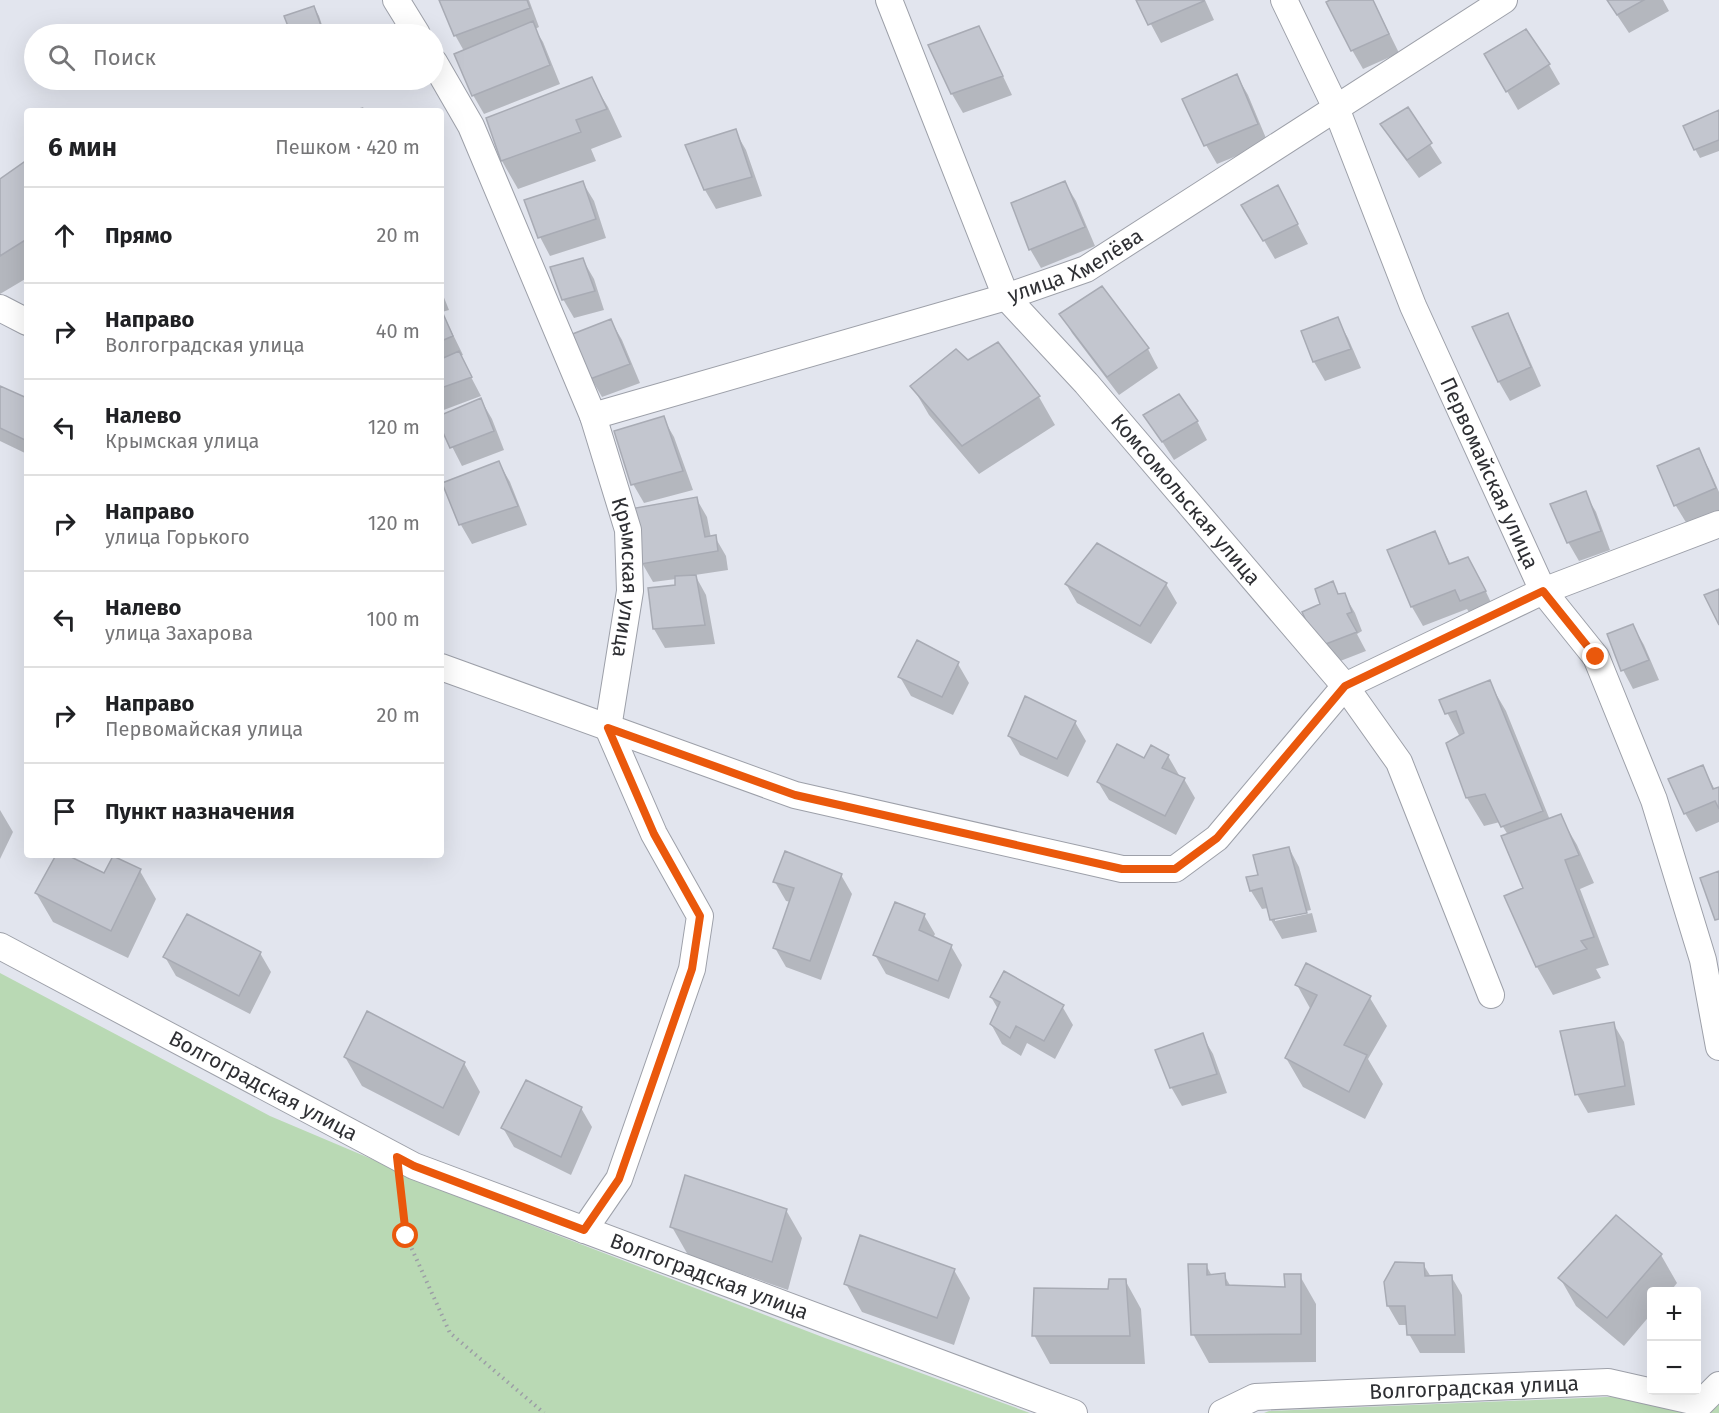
<!DOCTYPE html>
<html lang="ru">
<meta charset="utf-8">
<style>
:root{--surface:#fff;--page:#f2f2f2;--text:#202124;--muted:#757577;--line:#e0e0e0}
body{margin:0;font-family:"Fira Sans",sans-serif;background:var(--page);color:var(--text)}
.controls{position:absolute;right:18px;bottom:18px;display:grid;overflow:hidden;border-radius:6px;box-shadow:0 6px 24px #0002}
.controls button{width:54px;height:54px;display:grid;place-items:center;padding:0;border:0;border-bottom:2px solid var(--line);background:var(--surface);color:var(--text);font:30px sans-serif}
.stop{position:absolute;width:18px;height:18px;margin:-14px;border:4px solid #ea580c;border-radius:50%;background:#fff}
.stop.end{background:#ea580c;border-color:#fff;box-shadow:0 2px 6px #0008}
.list{margin:0;padding:0;list-style:none}
h2{display:flex;justify-content:space-between;align-items:center;height:78px;margin:0;padding:0 24px;font-size:26px}
h2 small{font-size:20px;font-weight:400;color:var(--muted)}
.list li{display:grid;grid-template-columns:39px 1fr auto;gap:18px;align-items:center;box-sizing:border-box;height:96px;padding:0 24px;border-top:2px solid var(--line)}
.list b{display:block;font-size:22px;white-space:nowrap}
.list p{margin:0;font-size:20px;white-space:nowrap;color:var(--muted)}
.list em{font-size:20px;font-style:normal;color:var(--muted)}
.icon{flex:none;width:33px;height:33px;fill:none;stroke:currentColor;stroke-width:2;stroke-linecap:round;stroke-linejoin:round}
.map{position:relative;flex:none;width:1719px;height:1413px;overflow:hidden}
.search{position:absolute;background:var(--surface);box-shadow:0 6px 24px #0002;left:24px;top:24px;width:420px;height:66px;display:flex;align-items:center;gap:15px;box-sizing:border-box;padding:0 21px;border-radius:33px;color:var(--muted);font-size:22px}
.panel{position:absolute;background:var(--surface);box-shadow:0 6px 24px #0002;left:24px;top:108px;width:420px;height:750px;border-radius:6px}
.map>svg:first-child{display:block}
.green{fill:#b9d9b4}
.shadow{fill:#0003}
.building{fill:#c3c6cf;stroke:#a8abb4;stroke-width:1.5}
.lines{fill:none;stroke-linecap:round;stroke-linejoin:round}
.street-casing{stroke:#9da0a9;stroke-width:28}
.path{stroke:#9c9ea6;stroke-width:4;stroke-dasharray:1.5 4.5;stroke-linecap:butt}
.street{stroke:#fff;stroke-width:26}
.route{stroke:#ea580c;stroke-width:8}
.labels{text-anchor:middle;stroke-width:5;stroke-linejoin:round;paint-order:stroke}
.street-label{font-size:21px;fill:#2e2f33;stroke:#fff}
</style>
<div class="map">
<svg width="1719" height="1413" viewBox="0 0 1719 1413">
<rect width="100%" height="100%" fill="#e2e5ee"/>
<path class="green" d="M0,973L270,1116L492,1210L825,1338L1030,1413H0Z
M1606,1397L1719,1399V1413H1264L1269,1411Z"/>
<path class="shadow" d="M441,0H529L539,27L535,29L543,42L560,84L484,114L473,95L464,51L455,35Z
M1138,0H1205L1214,20L1161,43Z
M1334,0H1373L1399,53L1363,69L1352,50Z
M1607,0H1663L1669,11L1629,33Z
M314,7L319,16L325,34H292L286,17Z
M978,28L989,47L1012,95L963,113L952,94L930,46Z
M1525,31L1549,65L1560,84L1518,110L1486,55Z
M1237,76L1248,95L1268,143L1217,164L1206,145Z
M591,79L608,107L622,137L591,149L596,161L518,189L502,161Z
M363,107L365,111H351Z
M1407,109L1442,163L1419,178L1393,143L1382,124Z
M1719,111V151L1700,158L1695,149Z
M735,131L746,150L762,196L716,209L705,190Z
M27,162V278L0,294V181Z
M583,183L594,201L606,238L550,256L540,237Z
M1065,183L1076,201L1095,246L1041,268L1030,249Z
M1243,205L1288,206L1308,244L1275,259Z
M583,260L594,279L604,310L574,318L563,299Z
M441,290L449,310L442,312L463,355L460,356L481,396L441,411Z
M1061,314L1148,349L1158,368L1119,395L1072,333Z
M1507,315L1518,334L1541,386L1510,401L1499,382L1474,328Z
M1337,319L1348,338L1361,368L1325,381L1314,362L1302,332Z
M611,321L622,340L640,383L602,397L591,378Z
M997,344L1039,397L1055,425L979,474L929,415L912,386L967,362Z
M0,387L27,400V454L0,441Z
M481,400L492,419L504,450L462,466L441,425V416Z
M1145,415L1197,421L1207,440L1174,460Z
M663,418L674,437L693,490L644,503L633,484Z
M1698,450L1709,469L1719,492V510L1687,524L1676,506L1659,466Z
M499,463L510,482L527,525L472,544L461,525L444,484Z
M1585,493L1596,512L1610,550L1579,561L1568,542Z
M696,498L707,517L711,538L715,537L726,556L728,570L695,575L706,595L715,644L665,648L654,629L676,586V579L653,582L642,563Z
M1434,532L1451,565L1479,577L1495,611L1473,619L1467,609L1423,626L1412,607L1389,550Z
M1332,583L1339,595L1344,594L1355,613L1362,631L1357,634L1366,651L1330,665L1304,612L1322,604Z
M1066,584H1166L1177,603L1151,644L1077,603Z
M1633,626L1644,645L1659,680L1633,689L1623,670Z
M918,642L958,664L969,683L953,715L911,696L900,677Z
M1489,682L1506,711L1550,820L1560,816L1577,845L1594,883L1580,889L1609,965L1596,969L1601,978L1553,995L1537,967L1506,897L1525,889L1508,835L1500,822L1484,826L1467,798L1448,744L1460,737L1441,701Z
M1075,722L1086,741L1068,777L1020,755L1009,736Z
M1168,756L1179,775L1178,777L1184,779L1195,798L1176,835L1109,800L1098,782L1144,760Z
M1703,767L1715,790L1719,788V822L1696,832L1685,813Z
M0,810L13,832L0,859Z
M1289,848L1299,867L1311,910L1275,918V921L1312,913L1317,932L1282,939L1271,920L1268,908L1262,909L1251,891L1260,876Z
M58,855H63L105,875L140,871L156,899L128,958L53,922L36,893Z
M841,875L852,894L821,980L786,967L775,948L791,902L786,901L775,882Z
M924,915L935,934L933,938L951,946L962,965L949,999L886,974L875,955Z
M260,953L271,972L250,1014L176,976L165,957Z
M1307,965L1370,998L1387,1026L1368,1059L1383,1084L1365,1119L1303,1087L1286,1058L1311,1010L1297,985Z
M991,997L1062,1006L1073,1025L1055,1059L1027,1043L1021,1056L1002,1044L991,1024L998,1009Z
M1613,1023L1624,1042L1635,1105L1588,1113L1577,1094Z
M1202,1035L1213,1054L1227,1093L1182,1106L1171,1087Z
M345,1057L464,1063L480,1092L459,1136L362,1086Z
M581,1108L592,1127L571,1175L514,1147L503,1128Z
M786,1210L802,1238L788,1290L688,1255L672,1227Z
M1661,1255L1677,1283L1670,1292H1652V1313L1624,1346L1576,1306L1560,1278Z
M1423,1264L1431,1277L1451,1276L1462,1295L1465,1353H1420L1409,1334L1408,1325H1399L1388,1306Z
M1206,1265L1212,1276L1224,1275L1231,1287L1287,1289L1300,1276L1316,1304V1362L1209,1363L1193,1334Z
M954,1270L970,1298L954,1345L862,1312L846,1284Z
M1125,1280L1141,1309L1145,1364H1050L1034,1335L1110,1291Z"/>
<path class="building" d="M439,0H527L530,8L454,36Z
M1136,0H1204V1L1148,25Z
M1330,0H1373L1389,34L1351,51L1326,2Z
M1607,0H1644L1617,15Z
M314,6L324,34H291L284,16Z
M533,21L550,65L472,96L454,54Z
M979,26L1003,76L951,94L928,45Z
M1526,29L1550,64L1506,92L1484,54Z
M1237,74L1258,124L1204,146L1182,99Z
M592,77L607,109L576,120L581,132L501,161L486,118Z
M1408,107L1432,143L1407,160L1380,124Z
M1719,110V140L1694,150L1683,126Z
M736,129L752,177L704,190L685,145Z
M27,160V239L0,256V179Z
M583,181L596,219L538,238L524,200Z
M1065,181L1085,227L1029,250L1011,203Z
M1278,185L1298,224L1263,241L1241,205Z
M583,258L595,291L562,300L550,267Z
M1102,286L1149,348L1107,377L1059,314Z
M441,309L453,336L441,341Z
M1508,313L1531,367L1498,382L1472,327Z
M1338,317L1351,349L1313,362L1301,331Z
M611,319L630,364L590,379L570,335Z
M998,342L1040,396L962,446L910,386L956,349L968,360Z
M459,351L472,377L441,388V359Z
M0,386L27,398V435L25,440L0,428Z
M1179,394L1198,421L1162,442L1143,415Z
M481,398L494,431L450,448L441,428V415Z
M664,416L683,471L631,485L614,431Z
M1699,448L1716,488L1674,506L1657,466Z
M499,461L518,506L459,525L442,483Z
M1586,491L1601,531L1567,543L1550,504Z
M697,497L705,537L716,535L718,551L641,564L630,509Z
M1435,531L1449,564L1468,557L1486,591L1460,601L1455,590L1411,607L1387,550Z
M1097,543L1167,583L1140,626L1065,584Z
M696,575L705,625L653,629L648,588L675,585V576Z
M1333,581L1338,594L1345,593L1352,612L1347,614L1357,632L1318,647L1302,612L1320,604L1315,589Z
M1719,589V625L1704,595Z
M1633,624L1649,660L1621,671L1607,634Z
M917,640L959,662L942,697L898,677Z
M1490,680L1543,811L1501,827L1485,794L1466,798L1446,743L1464,733L1456,711L1445,714L1439,700Z
M1025,696L1076,721L1057,759L1008,736Z
M1117,744L1144,758L1151,745L1169,755L1162,768L1185,778L1165,816L1097,782Z
M1703,765L1713,789L1719,787V809L1715,801L1684,814L1668,779Z
M1561,814L1579,855L1565,860L1594,937L1581,941L1587,949L1536,967L1504,896L1523,888L1501,836Z
M1289,847L1307,913L1270,920L1262,888L1250,891L1246,877L1258,875L1253,855Z
M785,851L842,874L810,961L773,948L794,888L773,882Z
M56,855H67L104,873L113,856L141,869L111,931L35,893Z
M1719,871V919L1715,920L1700,878Z
M895,902L925,914L919,930L952,945L938,981L873,955Z
M187,914L261,952L239,996L163,957Z
M1306,963L1371,996L1344,1045L1367,1055L1349,1092L1285,1058L1317,995L1295,985Z
M1004,971L1064,1005L1044,1041L1016,1026L1010,1038L990,1024L1000,1002L990,997Z
M367,1011L465,1062L443,1108L344,1057Z
M1614,1022L1625,1086L1575,1095L1560,1031Z
M1203,1033L1217,1074L1170,1088L1155,1050Z
M526,1080L582,1107L561,1157L501,1128Z
M685,1175L787,1209L772,1262L670,1227Z
M1616,1215L1662,1254L1607,1318L1558,1278Z
M860,1235L955,1269L937,1318L844,1284Z
M1395,1262L1424,1263L1425,1276L1452,1275L1455,1335H1407L1405,1306H1387L1384,1282Z
M1188,1264H1207V1275L1225,1273L1226,1285L1285,1287L1284,1274H1301V1334L1191,1335Z
M1109,1279H1126L1130,1336H1032L1034,1288L1108,1289Z"/>
<g class="lines">
<defs>
<g id="street">
<path d="M396,0L417,34"/>
<path id="s1" d="M889,0L1006,297L1086,383L1345,686L1399,762L1491,995"/>
<path id="s2" d="M1284,0L1336,108L1413,306L1543,591L1596,657L1654,800L1703,960L1719,1047"/>
<path id="s3" d="M434,62L471,126L593,416L628,530L630,591L608,728L654,834L700,916L692,969L619,1179L584,1230"/>
<path d="M0,308L27,322"/>
<path id="s4" d="M593,416L1006,297L1086,269L1504,0"/>
<path d="M441,667L795,795L1122,869H1175L1217,838L1345,686L1543,591L1719,524"/>
<path id="s5" d="M0,946L414,1166L1074,1413"/>
<path id="s6" d="M1222,1413L1255,1397L1608,1382L1701,1403L1719,1385"/>
</g>
</defs>
<use href="#street" class="street-casing"/>
<path class="path" d="M401,1190L406,1236L450,1333L544,1413"/>
<use href="#street" class="street"/>
</g>
<g class="lines">
<path class="route" d="M406,1236L397,1157L414,1166L584,1230L619,1179L692,969L700,916L654,834L608,728L795,795L1122,869H1175L1217,838L1345,686L1543,591L1596,657"/>
</g>
<g class="labels">
<g class="street-label">
<text dy="7" stroke="none"><textPath href="#s4" startOffset="506">улица Хмелёва</textPath></text>
<text dy="7" stroke="none"><textPath href="#s2" startOffset="516">Первомайская улица</textPath></text>
<text dy="7" stroke="none"><textPath href="#s1" startOffset="590">Комсомольская улица</textPath></text>
<text dy="7" stroke="none"><textPath href="#s3" startOffset="555">Крымская улица</textPath></text>
<text dy="7" stroke="none"><textPath href="#s5" startOffset="298">Волгоградская улица</textPath></text>
<text dy="7" stroke="none"><textPath href="#s5" startOffset="784">Волгоградская улица</textPath></text>
<text dy="7" stroke="none"><textPath href="#s6" startOffset="256">Волгоградская улица</textPath></text>
</g>
</g>
</svg>
<div class="controls">
<button>+</button>
<button>−</button>
</div>
<div class="stop" style="left:406px;top:1236px"></div>
<div class="stop end" style="left:1596px;top:657px"></div>
<div class="search"><svg class="icon" aria-label="search" viewBox="0 0 24 24"><circle cx="10" cy="10" r="6"/><path d="M15 15l6 6"/></svg>Поиск</div>
<section class="panel">
<h2>6 мин<small>Пешком · 420 m</small></h2>
<ul class="list">
<li><svg class="icon" aria-label="ahead" viewBox="0 0 24 24"><path d="M12 20V5M6 11l6-6 6 6"/></svg><div><b>Прямо</b></div><em>20 m</em></li>
<li><svg class="icon" aria-label="right" viewBox="0 0 24 24"><path d="M7 20v-9h11M14 6l5 5-5 5"/></svg><div><b>Направо</b><p>Волгоградская улица</p></div><em>40 m</em></li>
<li><svg class="icon" aria-label="left" viewBox="0 0 24 24"><path d="M17 20v-9H6M10 6l-5 5 5 5"/></svg><div><b>Налево</b><p>Крымская улица</p></div><em>120 m</em></li>
<li><svg class="icon" aria-label="right" viewBox="0 0 24 24"><path d="M7 20v-9h11M14 6l5 5-5 5"/></svg><div><b>Направо</b><p>улица Горького</p></div><em>120 m</em></li>
<li><svg class="icon" aria-label="left" viewBox="0 0 24 24"><path d="M17 20v-9H6M10 6l-5 5 5 5"/></svg><div><b>Налево</b><p>улица Захарова</p></div><em>100 m</em></li>
<li><svg class="icon" aria-label="right" viewBox="0 0 24 24"><path d="M7 20v-9h11M14 6l5 5-5 5"/></svg><div><b>Направо</b><p>Первомайская улица</p></div><em>20 m</em></li>
<li><svg class="icon" aria-label="arrive" viewBox="0 0 24 24"><path d="M6 21V4h12l-3 4 3 4H6"/></svg><div><b>Пункт назначения</b></div></li>
</ul>
</section>
</div>
